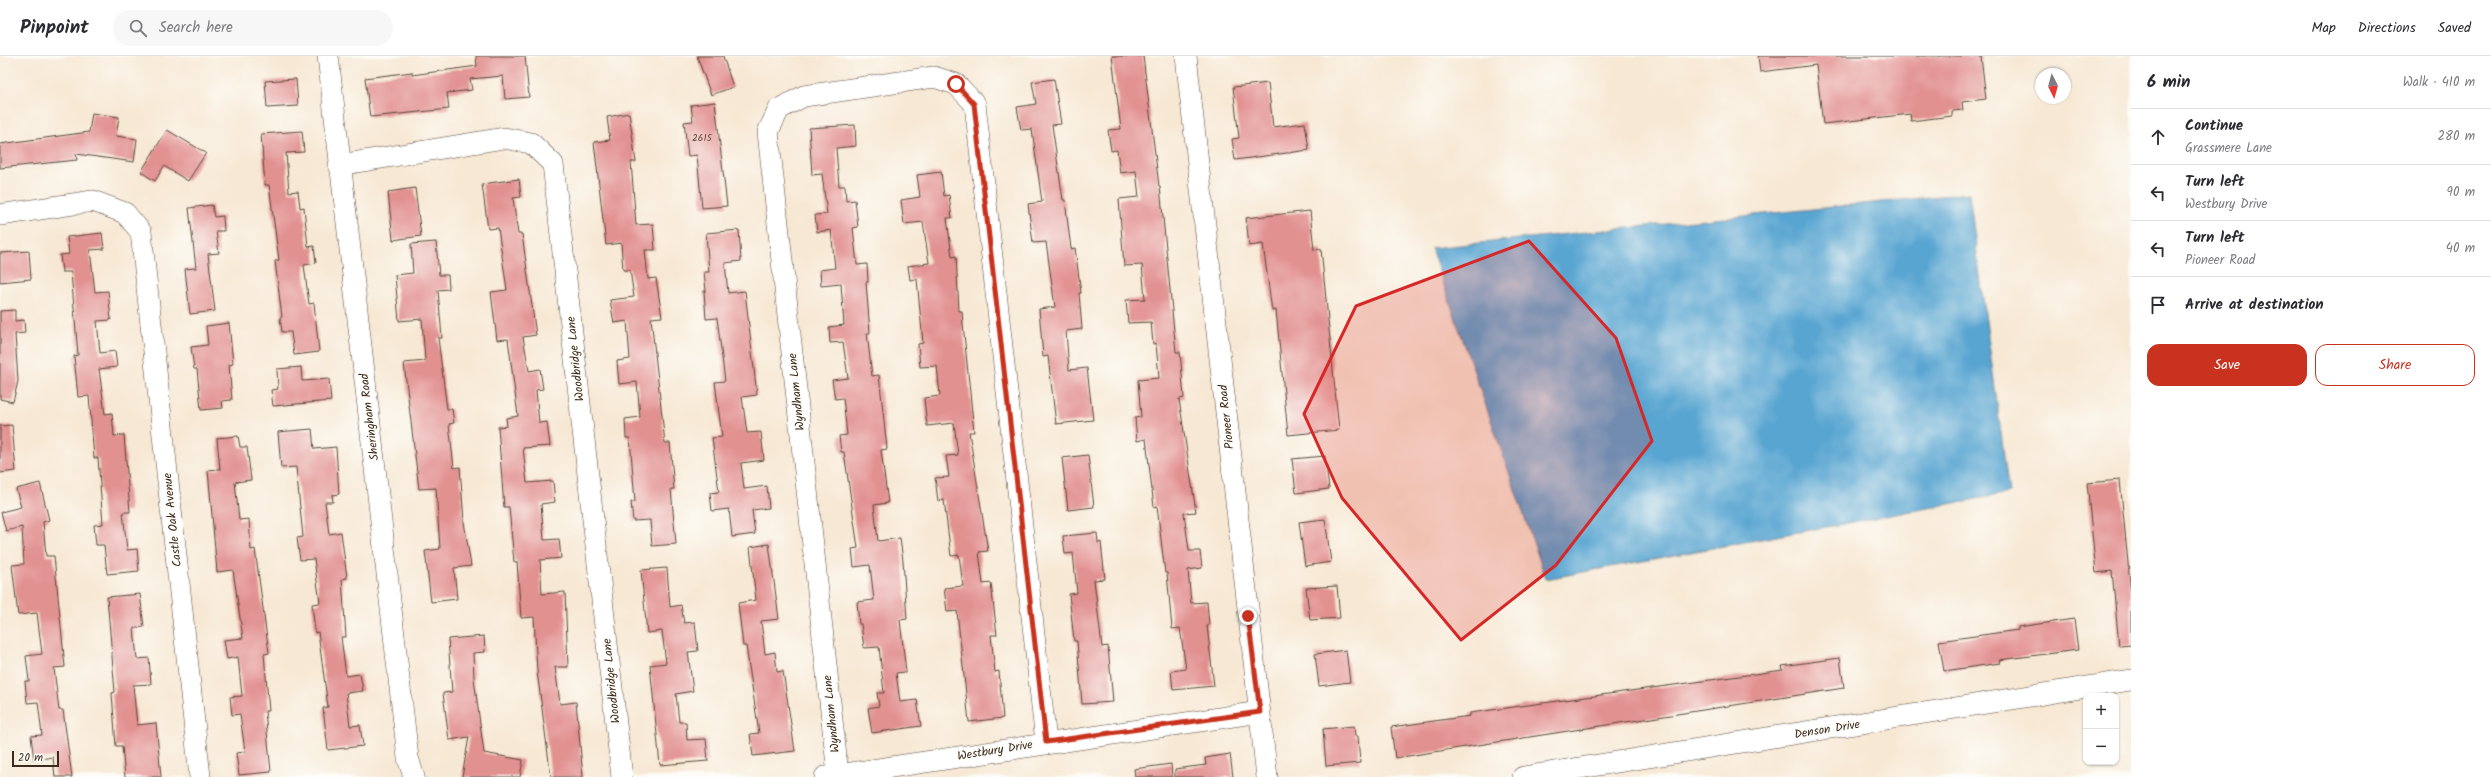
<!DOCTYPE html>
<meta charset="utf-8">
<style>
:root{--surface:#fff;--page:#f7f7f7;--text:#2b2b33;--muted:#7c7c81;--line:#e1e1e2;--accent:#c8321e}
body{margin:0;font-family:Kalam,sans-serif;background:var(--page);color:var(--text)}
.controls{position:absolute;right:12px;bottom:12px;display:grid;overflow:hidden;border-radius:8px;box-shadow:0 1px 3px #0004}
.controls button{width:36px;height:36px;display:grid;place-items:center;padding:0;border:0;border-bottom:1px solid var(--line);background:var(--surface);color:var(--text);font:20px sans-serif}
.compass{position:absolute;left:2035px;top:12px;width:36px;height:36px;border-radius:50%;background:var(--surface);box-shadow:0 1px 3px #0004;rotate:174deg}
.scale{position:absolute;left:12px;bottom:10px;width:47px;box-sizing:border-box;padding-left:4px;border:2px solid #3b2a1e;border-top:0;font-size:11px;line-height:14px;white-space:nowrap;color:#3b2a1e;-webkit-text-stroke:3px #fdfcf7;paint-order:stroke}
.stop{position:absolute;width:12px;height:12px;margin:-9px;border:3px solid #c8321e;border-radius:50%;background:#fff}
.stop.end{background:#c8321e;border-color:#fff;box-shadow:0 1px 4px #0008}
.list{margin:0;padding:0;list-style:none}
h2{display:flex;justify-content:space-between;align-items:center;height:52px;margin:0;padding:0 16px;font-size:17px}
h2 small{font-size:13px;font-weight:400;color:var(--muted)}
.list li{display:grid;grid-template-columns:26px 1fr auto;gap:12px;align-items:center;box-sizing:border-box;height:56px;padding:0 16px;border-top:1px solid var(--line)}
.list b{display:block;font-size:15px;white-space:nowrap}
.list p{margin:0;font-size:13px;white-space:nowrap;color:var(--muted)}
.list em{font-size:13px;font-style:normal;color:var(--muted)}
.actions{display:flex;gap:8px;padding:12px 16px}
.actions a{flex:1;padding:9px 0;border:1px solid var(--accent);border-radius:12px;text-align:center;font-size:14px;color:var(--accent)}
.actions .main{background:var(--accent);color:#fff}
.icon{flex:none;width:22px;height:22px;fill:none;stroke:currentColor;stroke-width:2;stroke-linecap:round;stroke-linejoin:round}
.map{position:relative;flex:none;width:2131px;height:721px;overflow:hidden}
header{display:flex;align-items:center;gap:24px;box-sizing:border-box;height:56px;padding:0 20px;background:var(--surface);border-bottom:1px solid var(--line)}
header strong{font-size:19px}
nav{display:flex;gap:22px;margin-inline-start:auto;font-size:14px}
.search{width:280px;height:36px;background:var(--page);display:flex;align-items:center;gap:10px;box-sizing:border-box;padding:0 14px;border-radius:22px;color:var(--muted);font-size:15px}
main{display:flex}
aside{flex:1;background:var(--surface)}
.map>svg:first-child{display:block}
.water{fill:#58a5d1;stroke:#4a6878}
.building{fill:#e29191}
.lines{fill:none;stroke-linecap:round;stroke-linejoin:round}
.minor-casing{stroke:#574639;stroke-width:22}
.minor{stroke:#fff;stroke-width:21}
.route{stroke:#c8321e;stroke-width:5}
.marked{fill:#d62828;fill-opacity:0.2;stroke:#d62828;stroke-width:3;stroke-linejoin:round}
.labels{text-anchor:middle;stroke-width:3;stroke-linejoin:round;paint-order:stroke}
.number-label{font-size:10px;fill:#65443b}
.street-label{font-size:12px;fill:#3b2a1e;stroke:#fdfcf7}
</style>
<header>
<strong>Pinpoint</strong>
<div class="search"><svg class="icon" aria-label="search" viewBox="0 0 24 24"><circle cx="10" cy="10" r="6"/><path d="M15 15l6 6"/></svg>Search here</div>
<nav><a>Map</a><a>Directions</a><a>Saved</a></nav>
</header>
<main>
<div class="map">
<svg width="2131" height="721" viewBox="0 0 2131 721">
<rect width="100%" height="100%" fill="#fdfcf7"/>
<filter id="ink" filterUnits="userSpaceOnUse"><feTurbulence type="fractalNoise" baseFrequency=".025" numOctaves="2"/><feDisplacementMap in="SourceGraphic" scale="8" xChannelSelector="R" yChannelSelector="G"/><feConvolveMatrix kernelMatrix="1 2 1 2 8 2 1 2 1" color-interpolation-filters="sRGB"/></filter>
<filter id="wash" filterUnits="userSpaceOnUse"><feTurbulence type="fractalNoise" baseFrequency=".012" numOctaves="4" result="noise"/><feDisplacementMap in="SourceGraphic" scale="16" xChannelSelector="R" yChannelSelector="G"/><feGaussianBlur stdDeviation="0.9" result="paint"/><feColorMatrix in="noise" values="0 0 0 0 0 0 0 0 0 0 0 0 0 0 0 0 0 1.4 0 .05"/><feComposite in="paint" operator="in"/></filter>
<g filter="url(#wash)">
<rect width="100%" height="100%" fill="#f7e8d4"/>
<path class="water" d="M1969,137L2009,437L1546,523L1431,192Z"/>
<g id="blocks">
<path class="building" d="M476,0H525L529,41L505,43L503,20L470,23L472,34L447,37L449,53L370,61L365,22L412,16V19L477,10Z
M697,0H723L733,31L711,39Z
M1112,0H1143L1159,130H1160L1176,296H1180L1184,342L1179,343L1196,456L1184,457L1189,495H1200L1202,512L1188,514L1191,547L1207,546L1209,569L1207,570L1214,630L1173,634L1171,615L1186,613L1180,572L1172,573L1167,517H1165L1157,450L1154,451L1146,383L1137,385L1135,362L1141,361L1138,324L1159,322L1156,287L1153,288L1151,266L1128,267L1126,244L1145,243L1142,209L1124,210L1119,143L1139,141L1136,115L1120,117L1117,94L1111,95L1108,74L1121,73Z
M1758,0H1981L1986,43L1962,46L1963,54L1952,55V60L1911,65L1910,58L1823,68L1816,9L1760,16Z
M296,23L298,50L267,52L265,25Z
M1054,23L1061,68L1052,69L1063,144H1065L1071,193L1075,192L1081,237H1079L1082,273L1066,275L1069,314L1087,312L1093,364L1056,368L1048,300L1043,301L1039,253L1055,251L1046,186L1033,187L1028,148L1042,146L1032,73L1021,74L1017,51L1036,48L1032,26Z
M1268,27L1273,71L1305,67L1309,94L1235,104L1232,83L1239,82L1233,31Z
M715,46L727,150L702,152L697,99L688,100L684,66L693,65L691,49Z
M92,57L119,61L116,80L137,83L134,106L76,98L77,104L0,112V88L89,76Z
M629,57L636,106H631L636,169L653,168L655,194H645L648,223L656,222L662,261L651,262L665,387H670L674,433H671L676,488L652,490L650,464L633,465L631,446H635L630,382H626L625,363L640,361L637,326L619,328L617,305L630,303L627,265L614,267L610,244L634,241L630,214H623L621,187L606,189L594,86L610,84L607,61Z
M855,69L856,90L836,92L839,130H845L846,145L855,144L858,171L853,172L857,209L867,208L868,226H866L870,277H867L872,320L879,319L881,337L887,393L881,394L888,447L874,449L878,485L900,482L903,505L907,563L900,564L906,616L896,617L900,646L917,644L921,670L872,677L868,652L879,650L877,637H884L879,591L864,592L861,568H859L857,546L874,544L870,509L854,511L852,493L858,492L844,396H841L839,380L847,379L843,342L835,343L832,324L848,322L843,286L830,287L829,271L844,269L841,228L821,230L820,214L835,212L831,174L817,176L815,159L827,158L822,118L812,119L809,72Z
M167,74L206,97L188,125L164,110L155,125L141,116Z
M302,75L304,96L286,97L289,136L298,135L300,152L304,151L308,191L314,190L316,207L304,209L309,248L314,247L319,296L294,299L291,276H282L280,261H282L275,205L279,204L269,129H265L261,78Z
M941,116L944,140L949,139L952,162H947L952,201L956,200L959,255H962L963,268L974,376H969L988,495L979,496L983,528L991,527L997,579H991L995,616L999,615L1003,662L969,666L957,555L947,556L944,532L963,530L959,499L951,500L944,444L938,445L935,422L949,421L946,400L958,399L954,367L927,370L924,342L940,340L937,310L920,311L918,288L923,287L917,223L910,224L908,210L929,207L923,166L904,168L901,144L920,141L917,119Z
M519,123L521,141L513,142L518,178H522L536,279L523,281L529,315L540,313L543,333L536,334L539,367L547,366L550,390L523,392L527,427L553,425L555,446L541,448L544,484L559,483L561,502L540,504L542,538L565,536L568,611H555L560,648L576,646L583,721H551L537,615L534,561L521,562L517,506H514L509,451H504L498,371L507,370L506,362L518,360L508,283L497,284L491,236L507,234L498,172L488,173L482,128Z
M415,132L421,180L393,184L388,136Z
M212,149L214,161L223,160L224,175H216L219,197L208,198L215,255L190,258L185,213L196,212L189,152Z
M1310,155L1314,194L1321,193L1339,374L1288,379L1276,254L1272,255L1263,188L1249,190L1246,162Z
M739,174L741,205L725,207L728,237L745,235L757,339L742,341L747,377L761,376L764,404L741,407L744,433L767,430L769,452L752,454L755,478L732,481L729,453L712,455L710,437L719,436L712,382L722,381L715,326L725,325L717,262L706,263L704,235H706L704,216H709L706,177Z
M102,177L104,193L90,194L95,236L108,235L111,264L97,265L100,297L115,295L117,311L99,313L105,358L112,357L114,380L124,379L130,456H123L127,494L137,493L139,515L107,518L104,489H96L94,469L103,468L98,402H94L89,340L78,341L74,300L78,299L71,216H62L60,199L69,198L67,181Z
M436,186L439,219H448L449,233L438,234L442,282H438L447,353H452L454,367L449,368L454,412L460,411L464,466L471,510L454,512L457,543L431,546L425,495L440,493L436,432L419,433L404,307L425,305L422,263L399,265L395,219L413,217L411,188Z
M29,195L31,223L0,226V197Z
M15,254V265L24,264L25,277L15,278L18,325L13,346L0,343V255Z
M229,267L233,308L229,309L232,344L222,345L223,352L201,354L197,313H194L191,291L208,289L206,270Z
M301,311L302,325L329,323L331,345L273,350L271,334L278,333L277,313Z
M12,369L16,415L0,417V370Z
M312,373L314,393L336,391L339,438L332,439L333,446H325L329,478L341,476L347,522L342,523L346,581H341L346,620L360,618L363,635L346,637L350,670L360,669L363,690L328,694L323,652L328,651L318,576L315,577L312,548L320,547L314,503L300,504L297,482L303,481L296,411L281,412L278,376Z
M238,380L240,391H247L251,424L235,426L239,464L249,463L251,494L255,493L269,597L264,598L269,655H265L271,716L239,719L236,697L245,696L240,658L232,659L230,641L242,640L238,601L227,603L224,584L243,582L233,514L217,516L208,414L220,413L217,382Z
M1088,399L1094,451L1068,454L1062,402Z
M1325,400L1329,433L1296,437L1292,403Z
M2120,424L2131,538V589L2119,590L2112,515L2096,517L2087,427Z
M40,427L49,464L43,466L46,500H54L65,611L54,612L59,654H63L72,721H55L53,701L34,704L31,680L42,679L38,646L27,647L25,625H29L26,600L42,598L37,557L18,559L12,509L24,508L22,471L6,475L1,456L21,451L16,433Z
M1325,463L1331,506L1305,510L1299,466Z
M1097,477L1098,487L1101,486L1105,523L1094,524L1102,591L1108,590L1113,646L1082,648L1077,585H1074L1069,538L1077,537L1073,497L1065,498L1063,480Z
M769,488L779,563L761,565L765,598L775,596L777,616L783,615L795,695L753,700L750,678L759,677L746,590H743L738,547L756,544L750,491Z
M667,512L670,551L681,549L684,567L695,566L698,595L688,596L693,635L676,638L679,666H686L687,684L706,683L708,705L660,709L650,609L666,607L662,575L647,577L641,514Z
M1337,530L1340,562L1310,564L1306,532Z
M140,538L144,571L134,572L137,603L149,602L151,628L133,629L137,669L156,667L161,721H125L122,690H116L112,637L115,636L107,541Z
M2074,563L2078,594L1999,604L2000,607L1944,615L1939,585L2018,574V571Z
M484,580L485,596L473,597L474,623L484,697L523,704L520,721H462L469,681L449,684L443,637L452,636L448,583Z
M1346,594L1350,626L1319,630L1315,598Z
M1840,602L1844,632L1395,702L1391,671L1470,660V657L1783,614L1782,610Z
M1354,670L1355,680H1358L1360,707L1326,710L1323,673Z
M1230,698L1233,721H1175V713L1206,709L1205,702Z
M1171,708L1172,721H1135L1134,713Z"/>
</g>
</g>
<g filter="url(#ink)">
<use href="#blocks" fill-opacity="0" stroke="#574639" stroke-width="1"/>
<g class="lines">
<defs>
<path id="minor" d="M328,0L408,702L414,721
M1186,0L1267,721
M339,109L504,82L531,87L553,108L622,721
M0,159L93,145L125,157L141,176L200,721
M838,719L768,76L779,53L804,40L934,21L956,28L975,48L1046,686
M825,721L1260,656
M1523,721L2131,624"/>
</defs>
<use href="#minor" class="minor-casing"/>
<use href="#minor" class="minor"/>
</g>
</g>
<g class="lines" filter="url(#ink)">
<path class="route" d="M956,28L974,48L1046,686L1260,656L1248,560"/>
</g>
<path class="marked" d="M1529,185L1616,282L1652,385L1556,509L1461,584L1342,442L1304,358L1356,250Z"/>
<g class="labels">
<g class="number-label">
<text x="702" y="85">2615</text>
</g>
<g class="street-label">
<text transform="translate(575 303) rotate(-96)" y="4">Woodbridge Lane</text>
<text transform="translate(796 336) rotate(-96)" y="4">Wyndham Lane</text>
<text transform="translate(369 361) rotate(-97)" y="4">Sheringham Road</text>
<text transform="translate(1226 361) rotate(-96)" y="4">Pioneer Road</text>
<text transform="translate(172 464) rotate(-96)" y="4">Castle Oak Avenue</text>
<text transform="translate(611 625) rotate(-96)" y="4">Woodbridge Lane</text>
<text transform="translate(831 658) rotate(-96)" y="4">Wyndham Lane</text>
<text transform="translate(1827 673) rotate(-9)" y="4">Denson Drive</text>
<text transform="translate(995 694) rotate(-9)" y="4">Westbury Drive</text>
</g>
</g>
</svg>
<div class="controls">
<button>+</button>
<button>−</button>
</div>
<svg class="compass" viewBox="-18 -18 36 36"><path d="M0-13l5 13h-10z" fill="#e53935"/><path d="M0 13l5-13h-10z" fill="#7c7c81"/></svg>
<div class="scale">20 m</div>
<div class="stop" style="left:956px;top:28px"></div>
<div class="stop end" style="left:1248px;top:560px"></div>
</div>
<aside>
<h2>6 min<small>Walk · 410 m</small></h2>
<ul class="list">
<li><svg class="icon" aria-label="ahead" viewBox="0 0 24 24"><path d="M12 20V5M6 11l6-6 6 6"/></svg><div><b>Continue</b><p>Grassmere Lane</p></div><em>280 m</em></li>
<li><svg class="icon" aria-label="left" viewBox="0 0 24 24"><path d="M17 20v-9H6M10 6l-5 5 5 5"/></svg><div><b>Turn left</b><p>Westbury Drive</p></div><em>90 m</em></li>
<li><svg class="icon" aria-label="left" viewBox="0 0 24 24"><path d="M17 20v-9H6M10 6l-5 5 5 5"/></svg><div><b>Turn left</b><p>Pioneer Road</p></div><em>40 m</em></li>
<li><svg class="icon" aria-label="arrive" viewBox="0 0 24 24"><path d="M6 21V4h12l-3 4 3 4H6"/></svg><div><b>Arrive at destination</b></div></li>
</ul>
<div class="actions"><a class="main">Save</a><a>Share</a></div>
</aside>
</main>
